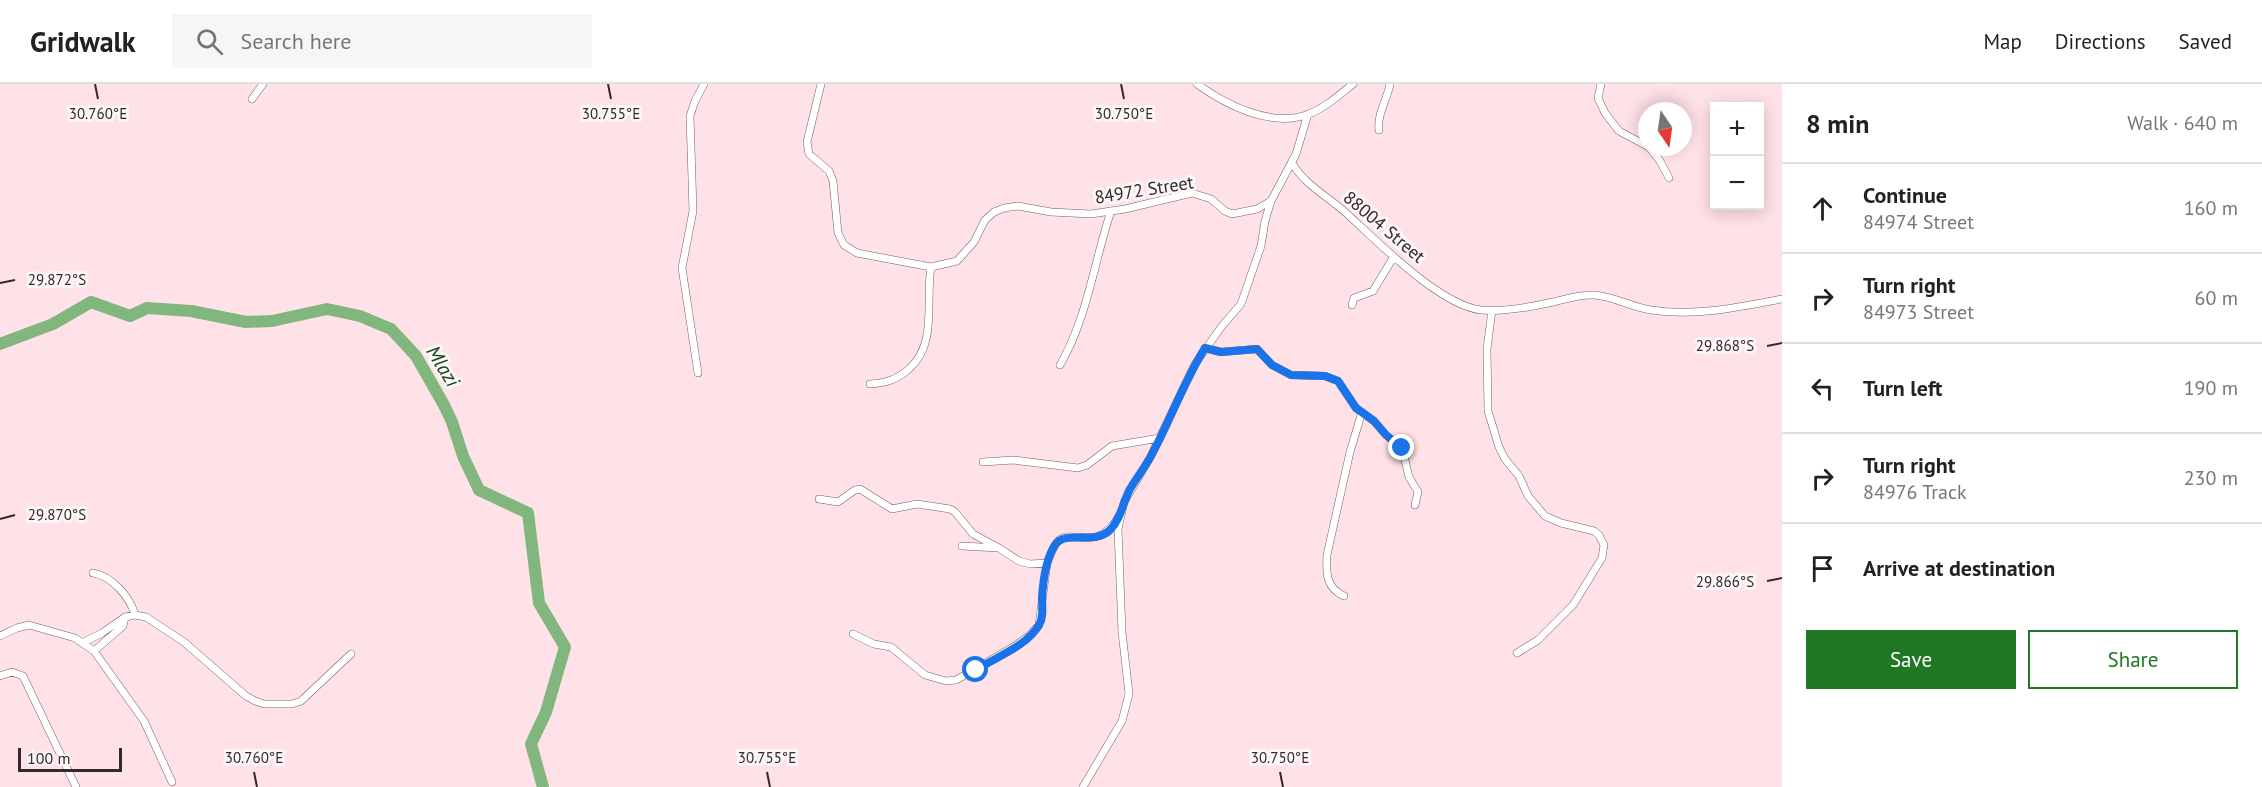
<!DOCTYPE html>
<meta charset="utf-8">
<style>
:root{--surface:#fff;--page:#f6f6f6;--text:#222;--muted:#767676;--line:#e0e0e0;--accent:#207724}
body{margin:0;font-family:"PT Sans",sans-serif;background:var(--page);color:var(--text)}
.controls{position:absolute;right:18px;top:18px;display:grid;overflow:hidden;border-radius:0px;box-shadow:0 3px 15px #0003}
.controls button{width:54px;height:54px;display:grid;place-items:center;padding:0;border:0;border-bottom:2px solid var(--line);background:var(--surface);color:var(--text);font:30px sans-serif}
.compass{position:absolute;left:1638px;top:18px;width:54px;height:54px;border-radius:50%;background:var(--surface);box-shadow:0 3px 15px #0003;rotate:167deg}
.scale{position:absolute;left:18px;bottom:15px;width:104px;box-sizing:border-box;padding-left:6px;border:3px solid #33282b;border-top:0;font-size:16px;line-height:21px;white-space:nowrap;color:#33282b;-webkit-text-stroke:4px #fcf6f7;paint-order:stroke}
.stop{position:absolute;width:18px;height:18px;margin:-14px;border:4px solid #1a73e8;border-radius:50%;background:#fff}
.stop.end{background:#1a73e8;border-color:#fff;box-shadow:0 2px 6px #0008}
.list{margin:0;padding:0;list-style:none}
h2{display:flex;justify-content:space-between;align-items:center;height:78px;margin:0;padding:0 24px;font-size:26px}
h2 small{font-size:20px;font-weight:400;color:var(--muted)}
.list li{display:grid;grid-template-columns:39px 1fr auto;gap:18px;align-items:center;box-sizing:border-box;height:90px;padding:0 24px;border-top:2px solid var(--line)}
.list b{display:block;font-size:22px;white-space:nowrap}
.list p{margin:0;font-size:20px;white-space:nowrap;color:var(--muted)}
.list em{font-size:20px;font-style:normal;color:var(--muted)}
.actions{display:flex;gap:12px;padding:18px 24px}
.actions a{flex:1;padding:14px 0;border:2px solid var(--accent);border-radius:0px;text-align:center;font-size:21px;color:var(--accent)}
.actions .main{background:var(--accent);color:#fff}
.icon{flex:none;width:33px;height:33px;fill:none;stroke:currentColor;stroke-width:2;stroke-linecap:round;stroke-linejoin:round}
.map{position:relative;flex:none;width:1782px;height:703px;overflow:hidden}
header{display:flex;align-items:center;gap:36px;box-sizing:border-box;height:84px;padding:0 30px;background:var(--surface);border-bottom:2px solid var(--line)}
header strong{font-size:28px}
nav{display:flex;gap:33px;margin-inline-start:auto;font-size:21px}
.search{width:420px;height:54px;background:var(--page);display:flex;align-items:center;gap:15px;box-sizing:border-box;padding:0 21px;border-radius:0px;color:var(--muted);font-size:22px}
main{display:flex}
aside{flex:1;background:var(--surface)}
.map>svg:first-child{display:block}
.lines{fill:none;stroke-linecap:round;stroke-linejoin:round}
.river{stroke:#81b67f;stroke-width:12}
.minor-casing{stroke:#775e65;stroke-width:8}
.minor{stroke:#fff;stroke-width:7}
.route{stroke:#1a73e8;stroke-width:8}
.ticks{fill:none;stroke:#33282b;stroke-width:2}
.labels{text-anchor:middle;stroke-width:6;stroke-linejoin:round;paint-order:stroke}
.street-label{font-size:18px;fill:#33282b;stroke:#fcf6f7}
.water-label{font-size:20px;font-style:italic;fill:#114814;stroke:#fcf6f7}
.ticks-label{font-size:15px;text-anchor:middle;fill:#33282b;stroke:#fcf6f7;stroke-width:6;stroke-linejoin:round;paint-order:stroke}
</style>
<header>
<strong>Gridwalk</strong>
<div class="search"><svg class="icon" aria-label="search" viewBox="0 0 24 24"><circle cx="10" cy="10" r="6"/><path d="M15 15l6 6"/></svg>Search here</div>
<nav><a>Map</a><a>Directions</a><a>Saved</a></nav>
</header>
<main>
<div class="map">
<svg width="1782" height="703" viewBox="0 0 1782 703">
<rect width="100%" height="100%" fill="#ffe1e8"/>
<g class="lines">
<path class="river" d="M0,260L53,240L91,218L130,232L147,224L191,227L246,238L272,237L327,225L360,232L391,245L416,272L444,321L452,338L463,372L479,406L528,429L539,519L565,563L546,628L531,660L543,703"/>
<defs>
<path id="minor" d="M821,0L807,58L809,70L829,87L833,97L838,149L844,161L857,169L931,183L957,177L974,158L985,136L994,128L1004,124L1018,122L1051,128L1091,130L1125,125L1192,109L1211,115L1225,127L1232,130L1257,125L1271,117
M1197,0C1226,21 1270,43 1306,31C1324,25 1339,11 1353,0
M1601,0L1598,14L1605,29L1619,47L1647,62
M252,15L263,0
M1379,46C1377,30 1387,16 1390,0
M1649,63L1660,77L1669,94
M1292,79C1305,101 1327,112 1345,128C1376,156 1439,221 1481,226C1504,228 1531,223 1553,218C1567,215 1580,210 1594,211C1613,212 1631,223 1651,226C1695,233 1739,223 1782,215
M1352,221L1354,214L1373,207L1393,174
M1492,226L1487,265L1488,327L1499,363L1505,375L1519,392L1528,412L1545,432L1561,439L1594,447L1599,451L1604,461L1602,474L1573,521L1538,556L1517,569
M1205,264L1221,268L1257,265L1272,281L1291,291L1325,292L1338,297L1356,324L1374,337L1386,351L1402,364L1409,393L1418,408L1415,421
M1060,281C1087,235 1094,178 1111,127
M698,289L682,184L693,127L690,32L695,17L704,0
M870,300C886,299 896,296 909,285C938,259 925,218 931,183
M983,378L1013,376L1078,384L1087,381L1112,362L1160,354
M819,415L838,418L855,406L860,405L892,425L917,420L950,425L955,428L973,450L999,464
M962,462L999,464L1019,477L1030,480L1047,479C1050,471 1053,463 1058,457C1073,443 1096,471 1119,432
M93,489C112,492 130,513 135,531
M1344,512C1326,504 1326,489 1327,471L1350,368L1362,328
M853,550L874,560L891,563L925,591L946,597L956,596L1015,562L1030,551L1039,541L1047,479
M0,552L17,544L29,541L75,554L94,567L144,637L172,698
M82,559L102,549L125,533L135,531L146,533L184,558L246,612L255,617L264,620H292L301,617L351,570
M94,567L123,542L125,533
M0,592L12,588L23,592L76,703
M1083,703L1122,637L1129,610L1122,548L1118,445L1124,418L1151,372L1195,280L1222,242L1241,220L1261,162L1265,137L1271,117L1296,70L1308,30"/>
</defs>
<use href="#minor" class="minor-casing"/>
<use href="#minor" class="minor"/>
</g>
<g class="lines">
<path class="route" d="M976,586C996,573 1027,562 1039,541C1044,533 1042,522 1042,514C1043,497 1046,475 1055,461C1066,445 1093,462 1110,446C1121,435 1123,418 1130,405C1137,393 1146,382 1152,370C1171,335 1184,297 1205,264L1221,268L1257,265L1272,281L1291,291L1325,292L1338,297L1356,324L1374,337L1386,351L1402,364"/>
</g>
<path class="ticks" d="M95,0L98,15M608,0L611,15M1121,0L1124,15M0,199L15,196M1767,262L1782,259M0,435L15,431M1767,497L1782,494M254,688L257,703M767,688L770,703M1280,688L1283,703"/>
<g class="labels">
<g class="street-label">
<text transform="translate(1144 106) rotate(-9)" y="6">84972 Street</text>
<text transform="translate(1384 143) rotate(40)" y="6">88004 Street</text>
</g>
<g class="water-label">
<text transform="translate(443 282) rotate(58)" y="7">Mlazi</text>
</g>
</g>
<g class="ticks-label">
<text x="98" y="35">30.760°E</text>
<text x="611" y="35">30.755°E</text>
<text x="1124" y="35">30.750°E</text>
<text x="57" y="201">29.872°S</text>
<text x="1725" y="267">29.868°S</text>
<text x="57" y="436">29.870°S</text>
<text x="1725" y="503">29.866°S</text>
<text x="254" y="679">30.760°E</text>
<text x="767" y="679">30.755°E</text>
<text x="1280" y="679">30.750°E</text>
</g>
</svg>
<div class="controls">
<button>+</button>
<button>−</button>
</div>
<svg class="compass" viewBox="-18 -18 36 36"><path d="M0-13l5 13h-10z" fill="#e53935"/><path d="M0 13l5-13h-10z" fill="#767676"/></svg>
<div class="scale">100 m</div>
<div class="stop" style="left:976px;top:586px"></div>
<div class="stop end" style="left:1402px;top:364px"></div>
</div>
<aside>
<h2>8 min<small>Walk · 640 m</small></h2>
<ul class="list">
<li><svg class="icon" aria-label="ahead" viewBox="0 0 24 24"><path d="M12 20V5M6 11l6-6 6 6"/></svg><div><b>Continue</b><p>84974 Street</p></div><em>160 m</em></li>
<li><svg class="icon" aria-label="right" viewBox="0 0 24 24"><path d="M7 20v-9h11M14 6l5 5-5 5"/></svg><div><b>Turn right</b><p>84973 Street</p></div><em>60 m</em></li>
<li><svg class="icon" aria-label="left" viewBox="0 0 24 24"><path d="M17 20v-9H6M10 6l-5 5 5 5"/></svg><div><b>Turn left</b></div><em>190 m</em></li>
<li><svg class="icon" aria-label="right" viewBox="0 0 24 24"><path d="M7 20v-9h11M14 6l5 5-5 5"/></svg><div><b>Turn right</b><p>84976 Track</p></div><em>230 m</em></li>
<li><svg class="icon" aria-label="arrive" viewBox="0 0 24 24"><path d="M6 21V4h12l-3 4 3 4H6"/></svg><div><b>Arrive at destination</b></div></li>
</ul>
<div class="actions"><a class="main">Save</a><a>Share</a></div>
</aside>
</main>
